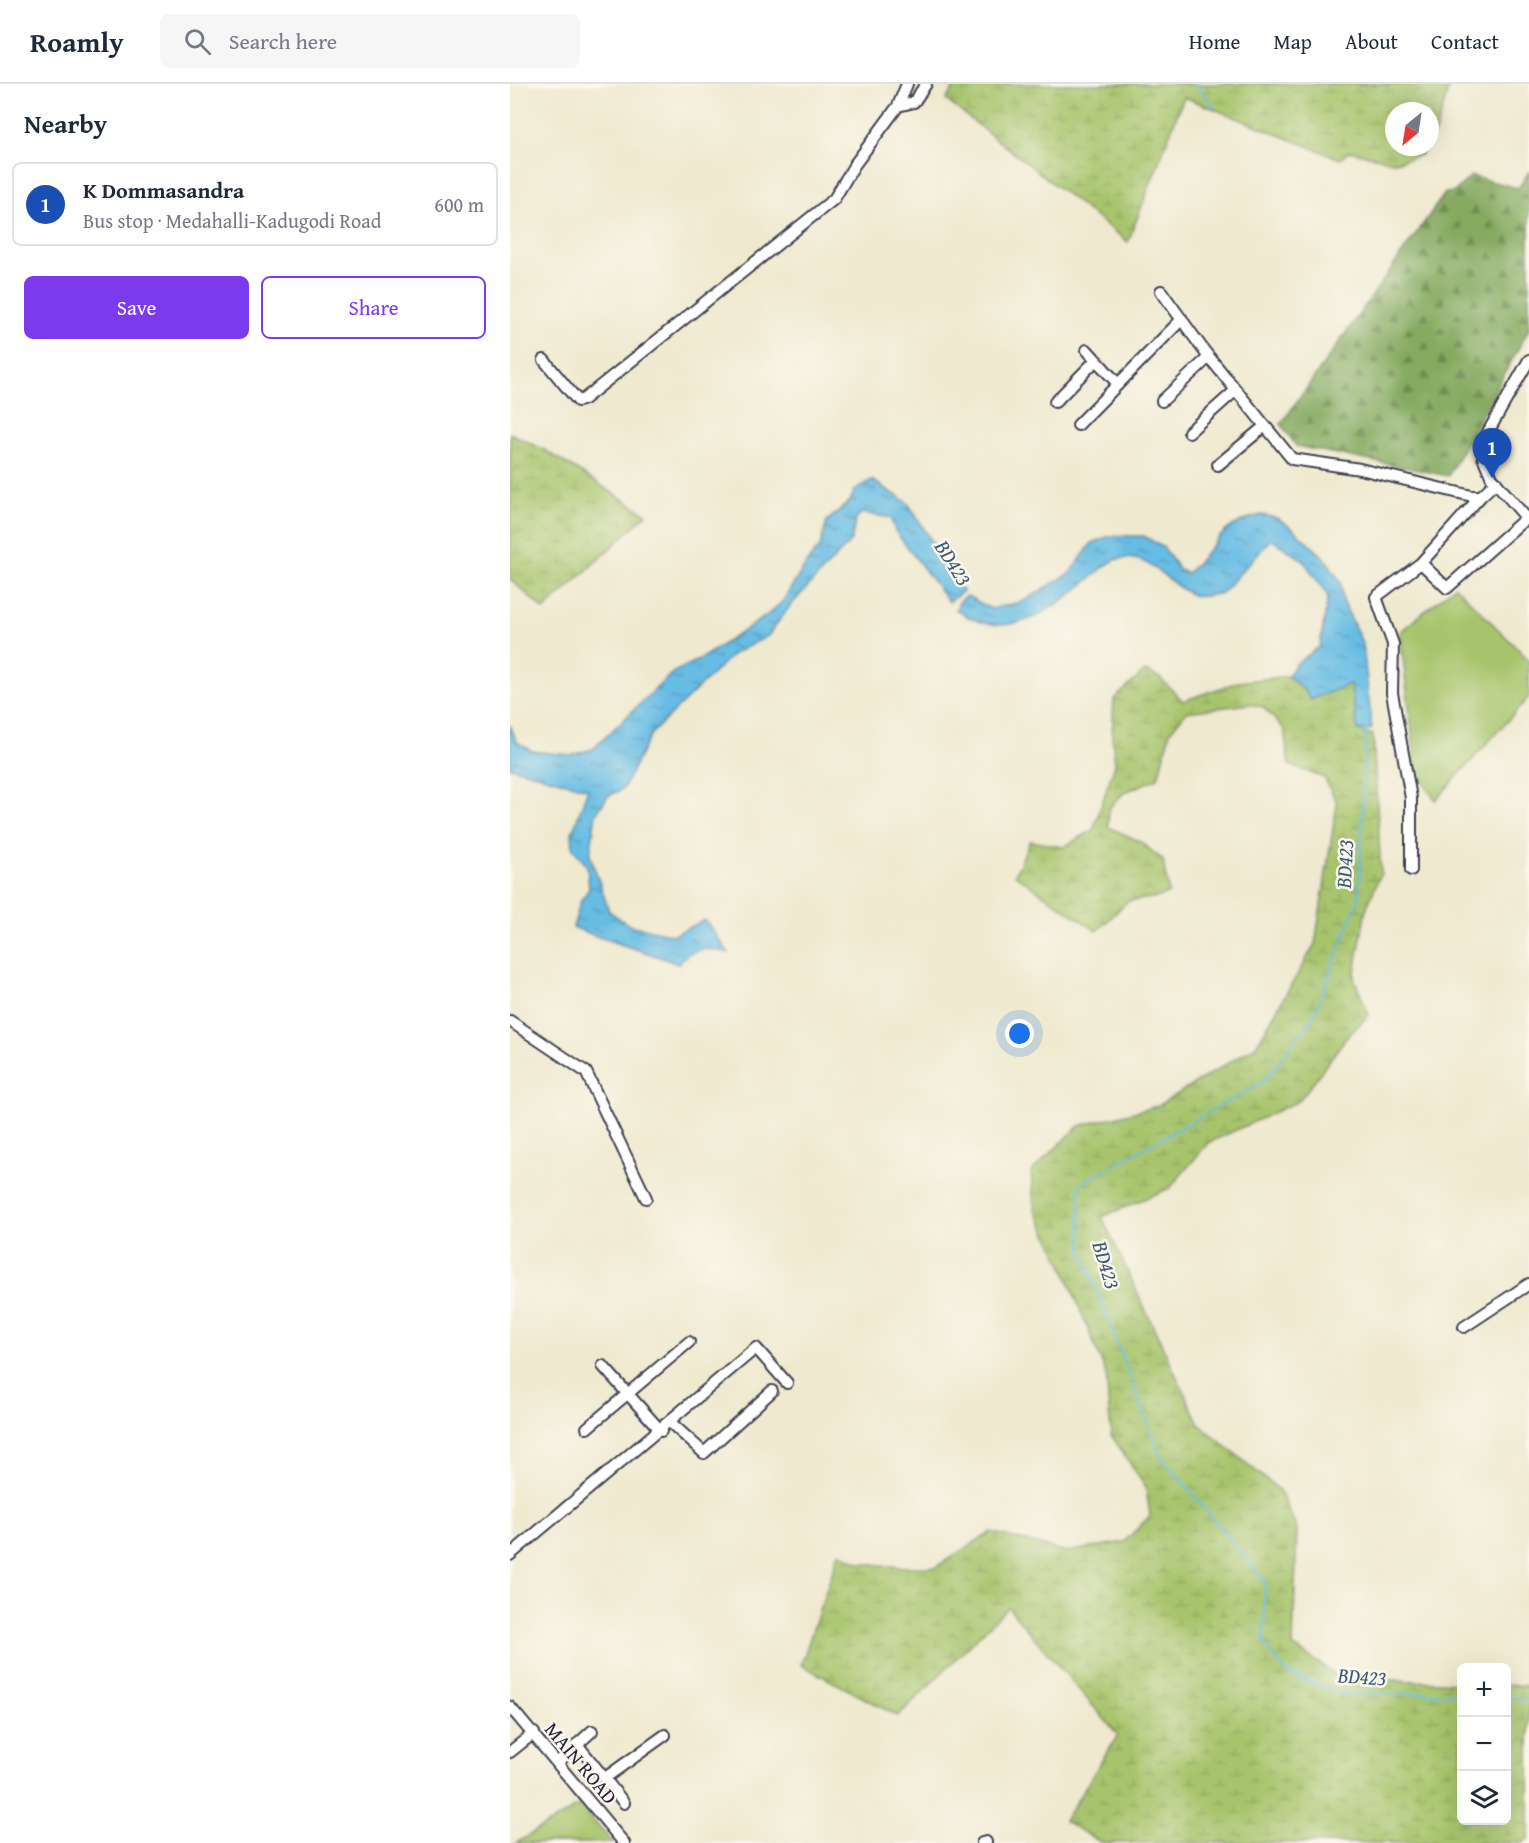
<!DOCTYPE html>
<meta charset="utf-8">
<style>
:root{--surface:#fff;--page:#f6f6f7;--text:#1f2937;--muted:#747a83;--line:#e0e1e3;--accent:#7c3aed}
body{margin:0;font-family:"Gentium Book Plus",serif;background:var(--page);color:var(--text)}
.controls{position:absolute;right:18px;bottom:18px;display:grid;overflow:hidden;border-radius:9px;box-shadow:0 6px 24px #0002}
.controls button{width:54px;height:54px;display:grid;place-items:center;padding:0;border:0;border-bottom:2px solid var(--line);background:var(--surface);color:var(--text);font:30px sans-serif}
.compass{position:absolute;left:875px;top:18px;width:54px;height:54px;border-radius:50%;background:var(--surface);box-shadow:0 6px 24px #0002;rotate:210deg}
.you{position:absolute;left:510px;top:950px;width:21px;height:21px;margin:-15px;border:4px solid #fff;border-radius:50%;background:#1a73e8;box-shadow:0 0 0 9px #1a73e833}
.badge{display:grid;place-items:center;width:39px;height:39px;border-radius:50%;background:var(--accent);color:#fff;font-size:20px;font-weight:700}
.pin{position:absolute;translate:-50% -50px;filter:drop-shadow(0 2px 3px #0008)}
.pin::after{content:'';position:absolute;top:32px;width:21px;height:18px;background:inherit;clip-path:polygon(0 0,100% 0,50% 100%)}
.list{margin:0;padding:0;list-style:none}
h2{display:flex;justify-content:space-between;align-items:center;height:78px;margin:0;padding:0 24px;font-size:26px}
h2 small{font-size:20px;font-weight:400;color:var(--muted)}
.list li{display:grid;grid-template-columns:39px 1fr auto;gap:18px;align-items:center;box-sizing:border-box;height:84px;margin:0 12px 12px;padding:0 12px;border:2px solid var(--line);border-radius:9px}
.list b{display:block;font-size:22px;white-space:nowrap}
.list p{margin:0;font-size:20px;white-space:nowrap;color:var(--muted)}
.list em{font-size:20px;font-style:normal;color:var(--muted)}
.actions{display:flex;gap:12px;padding:18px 24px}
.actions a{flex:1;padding:14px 0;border:2px solid var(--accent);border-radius:9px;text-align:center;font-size:21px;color:var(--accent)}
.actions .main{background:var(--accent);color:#fff}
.icon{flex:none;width:33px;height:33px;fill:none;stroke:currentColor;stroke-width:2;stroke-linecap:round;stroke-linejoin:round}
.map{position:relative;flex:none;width:1019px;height:1759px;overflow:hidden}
header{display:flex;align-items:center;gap:36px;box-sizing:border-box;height:84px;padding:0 30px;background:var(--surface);border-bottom:2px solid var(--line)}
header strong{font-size:28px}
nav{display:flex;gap:33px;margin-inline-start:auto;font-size:21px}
.search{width:420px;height:54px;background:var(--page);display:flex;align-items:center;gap:15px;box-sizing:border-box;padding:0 21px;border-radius:9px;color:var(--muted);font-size:22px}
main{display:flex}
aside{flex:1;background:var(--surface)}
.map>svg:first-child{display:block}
.grass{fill:#a7c46c;stroke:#647354;stroke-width:1.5}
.forest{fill:url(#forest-firs);stroke:#54664e;stroke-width:1.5}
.wetland{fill:url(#wetland-marsh);stroke:#647354;stroke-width:1.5}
.water{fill:url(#water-ripples);stroke:#446f8f;stroke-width:1.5}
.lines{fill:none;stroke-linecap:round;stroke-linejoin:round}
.stream{stroke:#66bce3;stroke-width:2}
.minor-casing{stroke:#414051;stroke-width:14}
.minor{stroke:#fff;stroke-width:10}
.labels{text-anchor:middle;stroke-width:5;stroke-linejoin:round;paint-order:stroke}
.street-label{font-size:20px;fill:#22223b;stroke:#fbf7ec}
.water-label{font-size:21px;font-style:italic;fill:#3a5876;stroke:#fbf7ec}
</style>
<header>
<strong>Roamly</strong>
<div class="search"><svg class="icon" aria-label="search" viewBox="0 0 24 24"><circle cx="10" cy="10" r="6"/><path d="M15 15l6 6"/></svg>Search here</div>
<nav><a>Home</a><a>Map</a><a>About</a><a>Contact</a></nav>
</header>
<main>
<aside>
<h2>Nearby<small></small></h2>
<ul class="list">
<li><span class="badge" style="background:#1a4fb4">1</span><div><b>K Dommasandra</b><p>Bus stop · Medahalli-Kadugodi Road</p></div><em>600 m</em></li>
</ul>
<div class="actions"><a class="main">Save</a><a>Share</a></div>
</aside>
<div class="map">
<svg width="1019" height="1759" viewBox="0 0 1019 1759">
<defs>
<pattern id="forest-firs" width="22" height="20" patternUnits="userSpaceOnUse" patternTransform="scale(1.5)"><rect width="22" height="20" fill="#85aa60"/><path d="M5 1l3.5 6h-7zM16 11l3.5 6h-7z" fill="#6c8a50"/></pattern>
<pattern id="wetland-marsh" width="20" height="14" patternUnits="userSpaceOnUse" patternTransform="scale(1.5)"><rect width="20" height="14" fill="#a7c46c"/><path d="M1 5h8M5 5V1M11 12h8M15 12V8" fill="none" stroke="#8fa85e"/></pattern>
<pattern id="water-ripples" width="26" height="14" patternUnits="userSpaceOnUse" patternTransform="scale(1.5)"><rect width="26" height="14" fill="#66bce3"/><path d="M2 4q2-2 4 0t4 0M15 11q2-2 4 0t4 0" fill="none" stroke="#5498b9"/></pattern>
</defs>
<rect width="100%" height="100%" fill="#fbf7ec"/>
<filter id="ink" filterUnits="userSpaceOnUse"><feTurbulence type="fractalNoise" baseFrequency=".0167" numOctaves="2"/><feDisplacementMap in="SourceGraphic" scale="12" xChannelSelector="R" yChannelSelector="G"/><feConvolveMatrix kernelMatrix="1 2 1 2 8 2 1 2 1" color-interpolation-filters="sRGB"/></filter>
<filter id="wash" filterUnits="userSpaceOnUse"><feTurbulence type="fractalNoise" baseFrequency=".008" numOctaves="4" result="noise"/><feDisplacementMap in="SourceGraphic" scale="24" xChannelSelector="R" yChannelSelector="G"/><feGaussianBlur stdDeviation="1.35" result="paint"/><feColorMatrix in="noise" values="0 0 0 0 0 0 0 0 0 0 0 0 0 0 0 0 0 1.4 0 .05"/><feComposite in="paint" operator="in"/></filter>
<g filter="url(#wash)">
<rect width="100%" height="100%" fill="#efe9cf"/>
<path class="grass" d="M945,502L1019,576V613L926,716L907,691L890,548Z
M70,1721L103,1759H6Z"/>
<path class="forest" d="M1019,88V245L938,392L786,362L771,340L935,109L944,108L961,92L1008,104Z"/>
<path class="wetland" d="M446,0H940L926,47L920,57V27H884V63H916L911,71L885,78L840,67L830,75L674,13L618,158L436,16Z
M0,349L36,367L137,430L34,526L0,495Z
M635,587L650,594L673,617L728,598L778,592L795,607L840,599L848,647L863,651L871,789L856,825L844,894L859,931L836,954L789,1017L698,1059L660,1104L592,1133L689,1340L769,1406L787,1445L783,1562L831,1594L951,1599L952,1736H996L997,1601L1019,1602V1754L1013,1759H592L554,1737L608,1651L498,1523L388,1632L291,1581L329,1468L350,1479L391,1483H426L481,1448L557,1468L614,1458L640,1432L636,1403L601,1351L596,1290L554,1185L524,1123L521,1088L569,1042L648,1022L746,962L805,860L827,719L814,694L779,681L774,645L753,623L740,620L676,628L660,648L648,694L615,708L599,724L598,743L629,757L653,776L659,809L649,813L618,817L587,847L505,791L520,757L554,763L583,746L605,680L602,651L604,615Z"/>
<path class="water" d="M362,396L398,419L453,507L439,518L385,447L381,434L351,429L346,435L341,457L279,523L258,552L223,570L141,650L113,705L98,712L86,730L80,771L99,827L119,841L163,851L195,836L219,869C199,864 182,861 168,880C134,866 97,858 63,843L71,816L79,805L77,782L63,764L62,749L78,705L0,683V641L7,658L22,667L61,671L83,665L162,589L195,572L255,533L272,518L300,474L310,463L317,437L340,417L345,406Z
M751,431L767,434L782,444L815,474L831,498L833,517L853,561L862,645L848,647L840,600L800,616L795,607L778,592L785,581L810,562L818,512L793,476L761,455L712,509C705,510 693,514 685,512C657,502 639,465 605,476C595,480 585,491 576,498C536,531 496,559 446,526L449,518L457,512L481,525L514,517L560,489L582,459L600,452H634L654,464L669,486L677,489C708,462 707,441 751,431Z"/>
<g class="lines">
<path class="stream" d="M687,0L705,24
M856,645L849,814L803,933L754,997L569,1101L572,1167L650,1371L755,1497L754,1559L777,1589L830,1610L952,1609
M996,1613L1019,1617"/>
</g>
</g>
<g filter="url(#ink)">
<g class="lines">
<defs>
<path id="minor" d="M388,22L404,18L416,0
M651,207L695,268L782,375L850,385L962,412H971L986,398
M577,266L608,300
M34,276L68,317L74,315L324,115L345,80L388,22L397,0
M1019,276L974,355L973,373L982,394L1019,437
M652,317L699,273
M545,318L586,276
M568,341L672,235
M679,348L726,306
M708,381L755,342
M911,479L937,504L1016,434
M901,786V714L882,609L883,560L866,513L911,479L971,412
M0,937L76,988L136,1114
M954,1243L1019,1200
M93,1282L151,1347
M161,1339L194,1369L262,1307
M77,1344L179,1258
M0,1471L246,1264L277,1299
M0,1623L114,1759
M67,1660L114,1719
M0,1668L24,1649
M48,1678L82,1647
M95,1694L155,1651
M472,1759L476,1758"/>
</defs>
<use href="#minor" class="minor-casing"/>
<use href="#minor" class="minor"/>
</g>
</g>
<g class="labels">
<g class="street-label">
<text transform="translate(71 1679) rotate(50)" y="7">MAIN ROAD</text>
</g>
<g class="water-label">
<text transform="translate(443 479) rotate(58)" y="7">BD423</text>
<text transform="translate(835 780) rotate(-87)" y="7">BD423</text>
<text transform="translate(596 1181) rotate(73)" y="7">BD423</text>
<text transform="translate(852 1593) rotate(4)" y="7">BD423</text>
</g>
</g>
</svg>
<div class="controls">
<button>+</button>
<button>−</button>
<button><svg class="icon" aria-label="layers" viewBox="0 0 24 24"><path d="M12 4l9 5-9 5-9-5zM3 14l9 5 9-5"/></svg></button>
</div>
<svg class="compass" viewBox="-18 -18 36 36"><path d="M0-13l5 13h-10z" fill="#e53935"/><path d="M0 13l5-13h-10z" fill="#747a83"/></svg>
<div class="you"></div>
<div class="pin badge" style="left:982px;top:394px;background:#1a4fb4">1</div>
</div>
</main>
